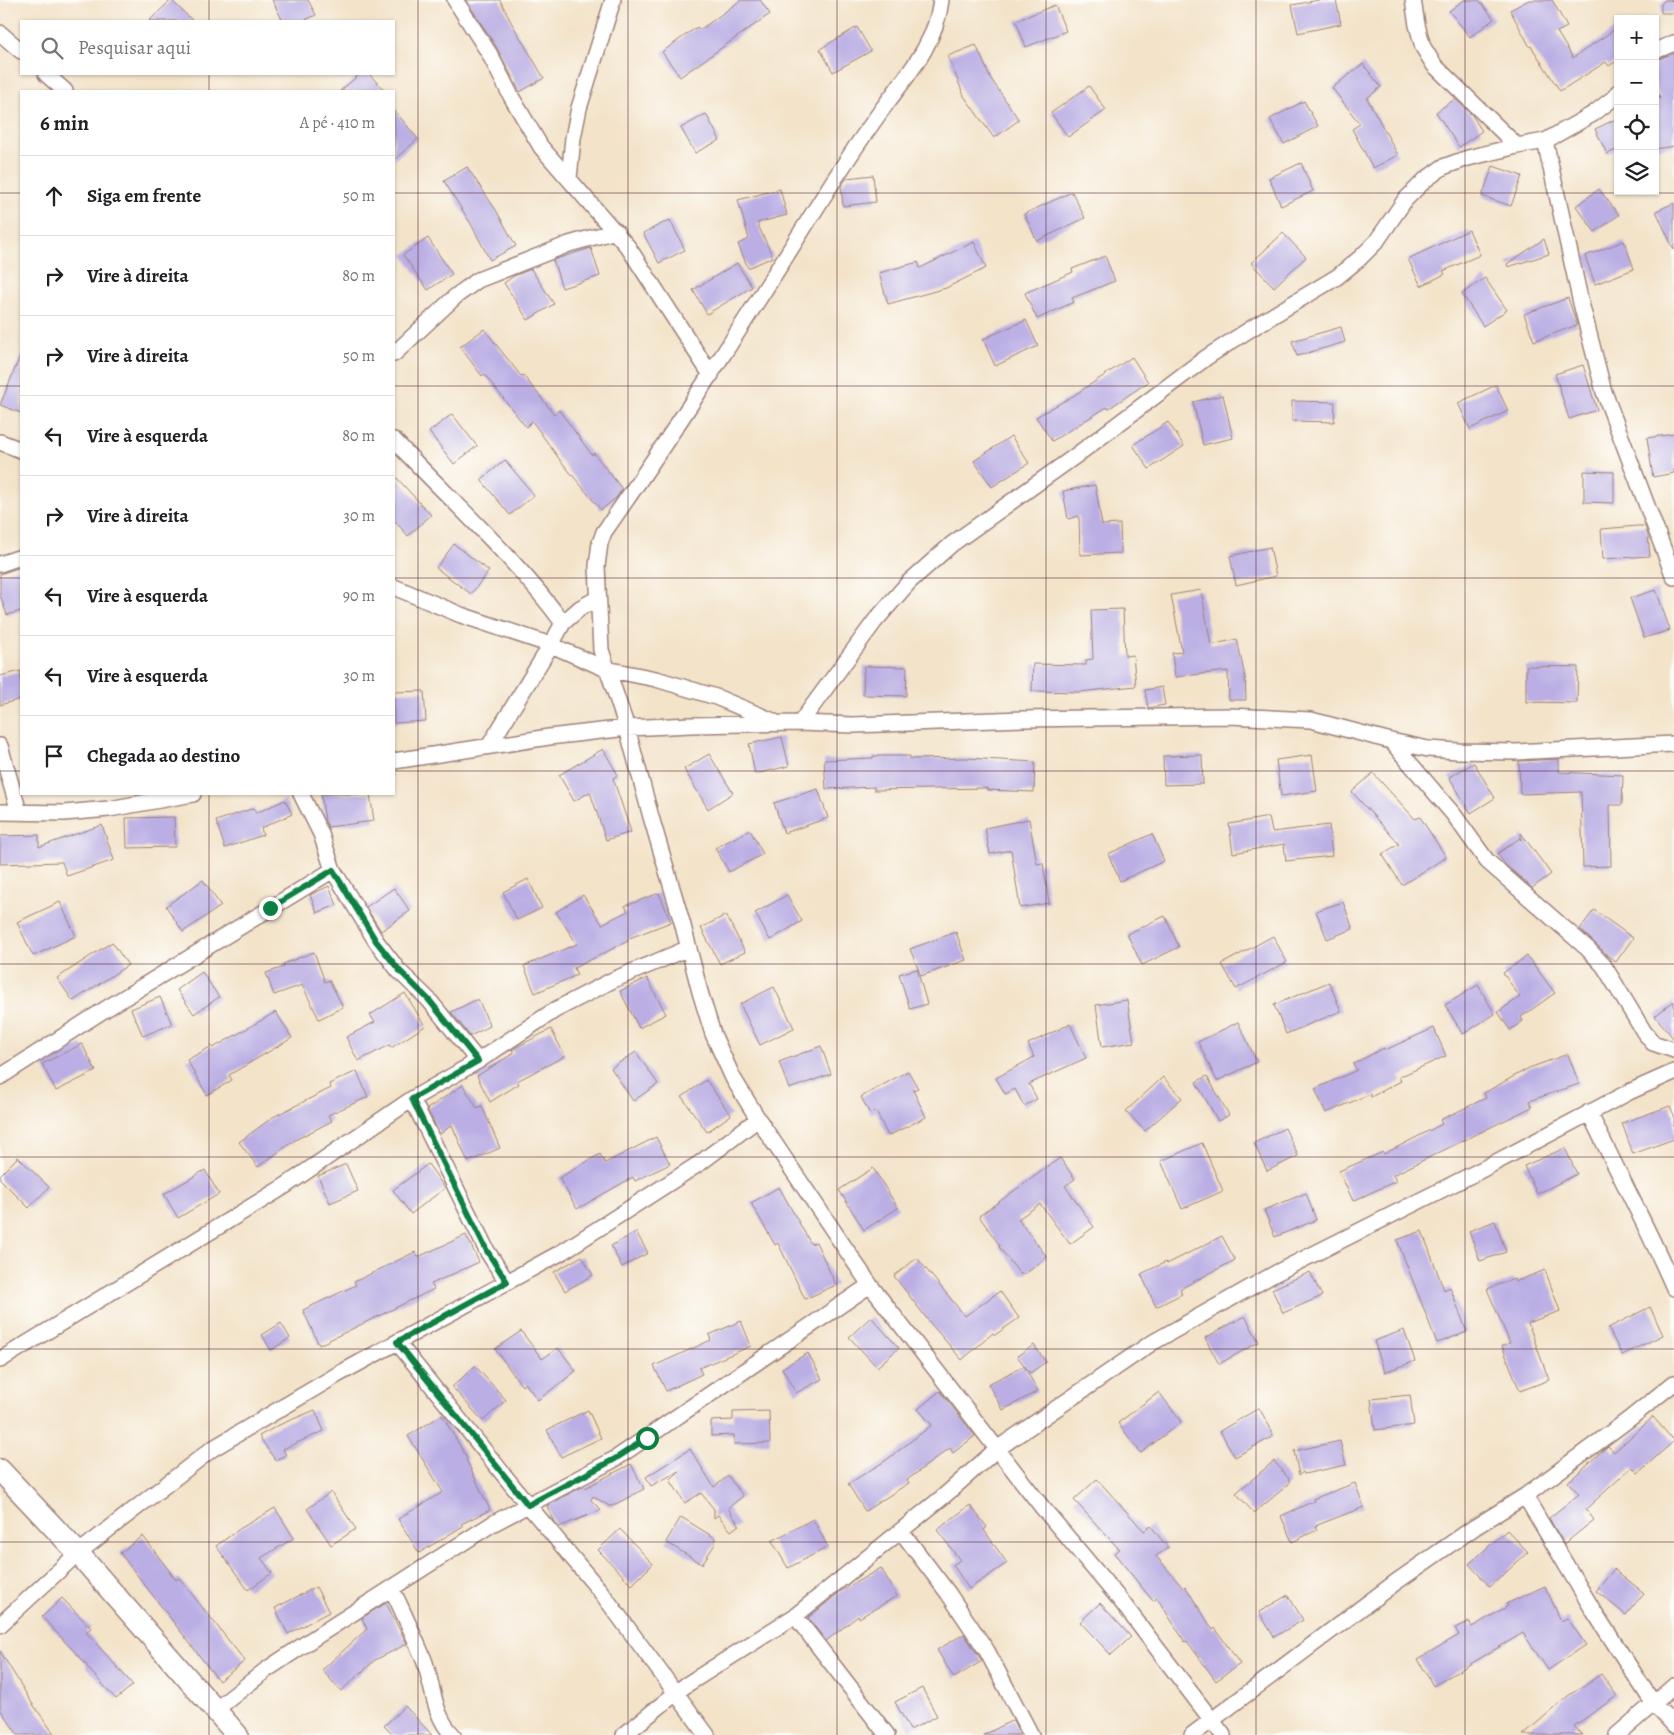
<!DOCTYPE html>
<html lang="pt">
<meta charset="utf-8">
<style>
:root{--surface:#fff;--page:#f2f2f2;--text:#202124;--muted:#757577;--line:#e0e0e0}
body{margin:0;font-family:Alegreya,serif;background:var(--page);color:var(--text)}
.controls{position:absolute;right:15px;top:15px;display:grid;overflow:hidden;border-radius:0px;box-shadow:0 1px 4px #0004}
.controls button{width:45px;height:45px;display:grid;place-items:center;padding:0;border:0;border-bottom:1px solid var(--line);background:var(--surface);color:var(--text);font:25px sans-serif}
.stop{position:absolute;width:15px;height:15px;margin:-11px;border:4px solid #0b8043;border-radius:50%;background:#fff}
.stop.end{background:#0b8043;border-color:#fff;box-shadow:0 1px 5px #0008}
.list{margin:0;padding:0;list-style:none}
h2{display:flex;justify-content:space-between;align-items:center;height:65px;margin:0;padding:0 20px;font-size:21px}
h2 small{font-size:16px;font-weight:400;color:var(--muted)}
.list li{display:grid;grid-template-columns:32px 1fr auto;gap:15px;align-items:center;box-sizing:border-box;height:80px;padding:0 20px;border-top:1px solid var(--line)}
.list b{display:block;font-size:19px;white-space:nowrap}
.list em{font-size:16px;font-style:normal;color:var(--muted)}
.icon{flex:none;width:28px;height:28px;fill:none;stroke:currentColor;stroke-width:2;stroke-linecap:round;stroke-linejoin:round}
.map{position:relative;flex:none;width:1674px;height:1735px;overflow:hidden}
.search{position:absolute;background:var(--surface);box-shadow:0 1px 4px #0004;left:20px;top:20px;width:375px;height:55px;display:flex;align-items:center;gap:12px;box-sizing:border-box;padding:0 18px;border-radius:0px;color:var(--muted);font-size:19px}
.panel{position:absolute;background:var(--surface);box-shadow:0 1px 4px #0004;left:20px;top:90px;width:375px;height:705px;border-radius:0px}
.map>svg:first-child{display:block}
.building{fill:#baaee4}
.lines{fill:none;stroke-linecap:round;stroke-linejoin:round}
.street-casing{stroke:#9e817a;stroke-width:18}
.secondary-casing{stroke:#9e817a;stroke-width:24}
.street{stroke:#fff;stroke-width:15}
.secondary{stroke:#fff;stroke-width:21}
.route{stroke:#0b8043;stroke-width:6}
.grid{fill:none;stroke:#4a1f2b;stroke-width:1;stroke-opacity:0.55}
</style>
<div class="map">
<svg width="1674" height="1735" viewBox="0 0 1674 1735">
<rect width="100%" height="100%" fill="#fdfcf7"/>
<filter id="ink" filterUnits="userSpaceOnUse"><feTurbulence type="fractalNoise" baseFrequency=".02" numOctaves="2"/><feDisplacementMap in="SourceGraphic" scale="10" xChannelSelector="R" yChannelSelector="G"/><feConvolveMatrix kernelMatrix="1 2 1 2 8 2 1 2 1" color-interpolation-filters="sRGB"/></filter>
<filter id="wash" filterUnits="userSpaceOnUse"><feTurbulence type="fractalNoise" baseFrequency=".0096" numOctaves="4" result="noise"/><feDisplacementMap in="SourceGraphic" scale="20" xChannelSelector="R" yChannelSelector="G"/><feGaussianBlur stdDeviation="1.12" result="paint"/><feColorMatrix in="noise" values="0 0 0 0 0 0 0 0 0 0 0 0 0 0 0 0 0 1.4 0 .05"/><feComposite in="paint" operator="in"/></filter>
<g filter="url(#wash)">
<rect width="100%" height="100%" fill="#f3e3c9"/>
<g id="blocks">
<path class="building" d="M171,0L193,21H149Z
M272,0H308L316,15L303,21H283Z
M466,0H500L511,22L544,78L520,92L497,48Z
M741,0H760L770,14L680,77L662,52L697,27L700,30Z
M1319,0H1336L1341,24L1298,33L1292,5Z
M1464,0H1479L1494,19L1470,37L1449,11Z
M1529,0H1552L1567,27L1557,32L1573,58L1618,27V60L1609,66L1606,62L1560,91L1531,46L1530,47L1510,10Z
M1665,0H1671L1674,3V13H1661V4Z
M1055,5L1066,31L1026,47L1016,21Z
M857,27L871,51L833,72L820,49Z
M976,45L991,79L1019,120L994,138L964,96L948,56Z
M1674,53V146L1655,149V99L1660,98L1655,83V60Z
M1363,64L1381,87L1367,98L1398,155L1373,168L1352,129L1360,124L1332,88Z
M360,74H369L385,91H340Z
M1089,86L1106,110L1068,137L1051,113Z
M1455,99L1472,115L1482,131L1459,147L1436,112Z
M1304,101L1318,126L1284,144L1270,119Z
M394,110L418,139L394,160Z
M706,114L720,140L695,153L681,128Z
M1618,118V149L1607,154L1595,129Z
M1301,163L1313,191L1281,206L1269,178Z
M1493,166L1522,176L1511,206L1482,196Z
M467,167L496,210L516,246L490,260L471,224L444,181Z
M873,175L876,202L843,206L841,186L847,178Z
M780,189L787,215L757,223L773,257L748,268L738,244L749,239L738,200Z
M1599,189L1619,215L1595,232L1576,206Z
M1072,192L1085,218L1037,241L1024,214Z
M1674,203V250L1656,211Z
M670,220L685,250L659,263L643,233Z
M1469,230L1480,255L1443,271L1445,274L1421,286L1408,259Z
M1283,233L1306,257L1274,287L1251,263Z
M428,238L452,274L428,290L403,255Z
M1544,239L1549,254L1508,267L1507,264Z
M1624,241L1634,269L1595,284L1585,256Z
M974,242L986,268L946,288L888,304L879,273L918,262L920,268Z
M591,248L600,276L562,288L553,260Z
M1105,256L1115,281L1072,298L1074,302L1037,319L1025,293L1073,272L1072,269Z
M737,263L752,287L707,314L693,290Z
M531,269L554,304L528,320L504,283L514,276Z
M1485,278L1507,310L1483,326L1462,294Z
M1568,298L1577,325L1534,341L1524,314Z
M1026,320L1038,346L995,366L983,339Z
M1341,327L1345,342L1297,356L1292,341Z
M484,329L521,376L523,375L554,414L559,410L592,455L594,453L622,489L616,498L601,510L560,460L532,421L526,427L484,374L482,376L460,347Z
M21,354V413L0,405Z
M1132,357L1148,382L1108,409L1107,407L1052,441L1036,417L1073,396Z
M1583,365L1597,410L1569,419L1555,374Z
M1496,385L1508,411L1470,429L1458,403Z
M1223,395L1233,438L1203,445L1193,402Z
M1292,401L1335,402L1334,422L1292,421Z
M452,414L477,446L454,464L429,432Z
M1168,422L1184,446L1149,469L1133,445Z
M1674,434V473L1653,477L1647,438Z
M1011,436L1029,463L992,487L974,461Z
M505,460L534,495L510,515L481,480Z
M1584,471L1614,472V503L1584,502Z
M394,475L431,515L408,536L394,520Z
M1095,485L1102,525L1120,524L1121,553L1080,555L1079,516L1068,519L1063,491Z
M1638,526H1645L1648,536L1650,556L1603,559L1601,529Z
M454,544L489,571L471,594L436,568Z
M1270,547L1276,576L1236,585L1230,556Z
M21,567V611L7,615L0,595V574Z
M1201,590L1211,645L1237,639L1245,677L1246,700H1229L1228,671L1175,677L1172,653L1182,652L1171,595Z
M1656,590L1670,630L1644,638L1630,598Z
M1123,609L1125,656L1133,655L1136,686L1079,692L1032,691L1033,664L1086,665V660L1093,659L1091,610Z
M864,666L907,667L906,696L863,695Z
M1526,666L1578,667L1577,703L1526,702Z
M21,671V699L0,705V676Z
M1162,687L1165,705L1148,708L1145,690Z
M424,691L426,721L394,723V692Z
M782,737L789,766L755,774L749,744Z
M603,749L618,775L613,778L631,832L606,840L590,792L574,801L559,775Z
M709,754L733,793L708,809L684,769Z
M1202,755L1203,784L1164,785L1163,756Z
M1312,755L1317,791L1281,796L1276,760Z
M873,756H910V759L966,758L1035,762L1034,792L987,790V788L874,790V787L826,789L824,760L873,758Z
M1559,759V772L1623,775L1622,805H1610L1611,866L1583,867L1581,792L1520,794L1519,761Z
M1474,763L1495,798L1471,813L1449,777Z
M1373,773L1415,819L1420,817L1446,857L1402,885L1382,854L1399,844L1352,792Z
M818,789L828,818L784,833L774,803Z
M321,794H370L374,821L328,827L325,821Z
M285,800L292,814L261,828L263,835L225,848L216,821L254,808L256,813Z
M174,817L175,847L127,848L126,818Z
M1269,817L1272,832L1329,825L1332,856L1286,861L1284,844L1233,853L1229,824Z
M1029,819L1037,864L1043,863L1049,903L1020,908L1011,850L990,854L985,828Z
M102,825L114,860L67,876L62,862L0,864V836L39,835V847Z
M750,830L763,854L729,872L715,848Z
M1521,833L1551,874L1532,888L1505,864L1497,854L1520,838L1521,840Z
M1152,834L1164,861L1120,881L1108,854Z
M528,879L542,908L517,920L503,892Z
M203,880L221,906L183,932L166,906Z
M329,886L337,905L317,913L310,895Z
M394,888L410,911L381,931L366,907Z
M659,893L671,922L627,939L628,941L574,968L577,975L535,993L524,966L577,944L556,912L583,895L602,924L628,911L625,906Z
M787,895L802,921L770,940L755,913Z
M60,902L76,936L33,956L17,922Z
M1343,902L1353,929L1327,939L1316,911Z
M1594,910L1633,938L1616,962L1607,955L1580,929Z
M726,915L745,952L720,964L701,928Z
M1165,916L1179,947L1142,965L1127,934Z
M956,932L966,960L921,976L910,949Z
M1273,936L1287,962L1236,989L1222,964Z
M112,942L128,965L73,1001L57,978Z
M314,952L325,982L329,980L343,1007L319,1019L302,985L274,995L266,973L284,967L283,964Z
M1527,956L1555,993L1521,1017L1523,1021L1510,1030L1498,1012L1520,997L1503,973Z
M917,969L927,1004L910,1009L899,974Z
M202,972L219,997L194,1014L177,990Z
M647,978L666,1014L639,1028L620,991Z
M1329,982L1341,1011L1286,1034L1274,1005Z
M1478,985L1495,1014L1463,1034L1445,1005Z
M774,987L794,1028L760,1045L740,1004Z
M405,993L425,1026L391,1048L390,1045L358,1061L346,1037L375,1022L370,1015Z
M160,997L172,1024L143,1036L131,1009Z
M478,999L490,1026L470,1036L451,1012Z
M1127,1000L1134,1042L1102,1047L1096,1005Z
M1674,1001V1039L1655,1016Z
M276,1012L292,1038L229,1075L232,1080L207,1095L187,1060L212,1046L213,1048Z
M1238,1022L1257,1062L1217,1081L1198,1042Z
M1070,1024L1086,1058L1029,1084L1037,1099L1024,1106L1015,1089L1005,1094L996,1078L1034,1057L1028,1044Z
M1434,1028L1446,1056L1399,1077L1401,1081L1371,1097L1370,1094L1326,1113L1315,1089L1357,1070L1353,1064L1384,1048L1385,1050Z
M551,1029L565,1056L517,1081L519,1084L490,1102L477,1076L514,1053L512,1050L515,1048Z
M82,1044L96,1071L56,1091L42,1064Z
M821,1046L831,1074L789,1089L779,1062Z
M636,1052L658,1084L633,1101L611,1068Z
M1568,1054L1579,1084L1529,1101L1532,1107L1393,1175L1396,1181L1353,1201L1339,1171L1383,1152L1384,1154L1442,1124L1440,1120L1486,1098L1484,1093L1529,1068Z
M357,1071L368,1097L328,1115L332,1121L295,1140L258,1167L239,1142L273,1117L331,1088L329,1084Z
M908,1071L918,1088L913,1090L926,1117L888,1136L876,1111L870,1114L861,1097Z
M1207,1076L1229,1115L1218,1121L1196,1082Z
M1163,1077L1182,1098L1145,1131L1126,1111Z
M706,1080L731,1115L707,1132L682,1097Z
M463,1085L477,1108L482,1106L500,1148L468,1162L452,1125L440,1134L427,1109Z
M1670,1106L1674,1115V1139L1633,1154L1622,1123Z
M1285,1128L1298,1156L1267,1171L1254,1143Z
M656,1137L670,1164L635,1181L633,1177L577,1209L559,1178L600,1154L605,1163Z
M1202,1143L1223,1191L1182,1209L1161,1161Z
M1565,1148L1577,1174L1537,1194L1524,1166Z
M18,1157L49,1187L29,1208L0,1179V1175Z
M1060,1158L1075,1179L1065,1186L1094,1227L1070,1244L1040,1204L1018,1219L1047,1257L1025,1274H1020L999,1247L1000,1246L979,1216Z
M346,1164L358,1191L330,1203L318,1176Z
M428,1164L445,1188L411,1214L393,1190Z
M873,1168L898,1208L864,1230L839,1190Z
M205,1170L219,1194L178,1218L164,1194Z
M779,1187L811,1244L816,1242L836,1285L805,1299L778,1243L775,1245L751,1203Z
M1306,1193L1316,1220L1275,1237L1264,1210Z
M1495,1221L1506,1252L1480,1261L1469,1231Z
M1422,1231L1444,1290L1450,1287L1467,1332L1437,1343L1397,1240Z
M636,1232L648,1253L622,1267L611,1246Z
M466,1235L479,1262L431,1284L434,1289L319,1345L303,1310L356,1285L354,1282L415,1252L418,1257Z
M1222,1236L1235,1260L1180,1289L1182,1294L1156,1307L1141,1274L1166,1262L1167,1264Z
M582,1256L593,1275L565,1291L554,1272Z
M917,1258L965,1316L1000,1291L1019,1318L995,1335L993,1333L962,1360L931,1324L894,1276Z
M1545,1270L1560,1311L1528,1323L1549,1380L1520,1391L1502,1346L1510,1343L1487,1289L1514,1279L1515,1282Z
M1310,1272L1322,1296L1283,1313L1272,1289Z
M1650,1307L1663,1335L1622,1355L1608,1328Z
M1245,1316L1259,1342L1219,1364L1205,1338Z
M871,1317L899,1348L877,1367L849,1337Z
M741,1321L751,1346L699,1368L702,1374L666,1391L654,1366L711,1340L709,1335Z
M281,1323L290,1338L271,1350L262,1335Z
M1404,1330L1415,1361L1385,1372L1374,1341Z
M521,1331L542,1359L558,1348L576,1371L538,1400L525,1383L522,1386L495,1349Z
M1034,1345L1046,1362L1030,1373L1017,1356Z
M808,1353L822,1379L796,1393L782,1368Z
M475,1366L506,1400L483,1421L452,1387Z
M1024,1366L1038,1391L1003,1410L988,1384Z
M940,1391L975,1436L953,1453L950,1448L907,1480L909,1483L865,1511L848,1484L885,1461L932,1425L918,1409Z
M1159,1392L1181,1422L1141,1453L1118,1423Z
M1410,1395L1414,1425L1375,1430L1371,1399Z
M1259,1408L1272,1431V1437L1235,1457L1220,1431Z
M315,1410L324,1431L283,1449L286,1455L275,1460L259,1436L279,1425Z
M588,1410L601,1438L561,1457L547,1430Z
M769,1411L770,1443L734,1444V1435L711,1436V1421L733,1420V1412Z
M442,1415L467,1458L466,1459L490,1510L461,1524L463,1526L419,1553L398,1519L443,1492L408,1436Z
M1653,1417L1674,1441L1638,1473L1632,1467L1586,1509L1594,1520L1564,1544L1549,1518L1579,1494L1568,1482L1608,1446L1614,1452Z
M1340,1441L1346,1465L1304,1474L1303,1472L1299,1475L1294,1451Z
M690,1449L714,1487L728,1476L743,1496L728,1508L739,1525L731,1531L718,1515L714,1518V1509L701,1493L685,1503L670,1480L679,1471L651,1486L646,1477Z
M1274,1461L1289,1479V1484L1254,1513L1236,1493Z
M631,1464L644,1489L612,1506H609L593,1496L591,1500L601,1510L559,1527L553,1520L547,1506L580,1488L584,1487L585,1488Z
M1097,1479L1144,1531L1151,1526L1168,1548L1156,1556L1183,1588L1185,1586L1213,1630L1215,1628L1240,1664L1216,1681L1187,1641L1185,1642L1157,1598L1153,1601L1114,1553L1119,1549L1074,1500Z
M1355,1483L1364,1507L1315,1526L1317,1530L1292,1542L1281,1516L1314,1501L1313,1499Z
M331,1492L356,1529L331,1545L307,1509Z
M970,1505L987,1527L984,1530L1007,1563L969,1589L953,1565L960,1560L937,1530Z
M275,1508L294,1538L261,1558L272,1573L248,1590L216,1546L241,1528Z
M681,1517L715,1538V1544L702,1564L666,1542Z
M813,1519L828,1547L788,1568L772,1541Z
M620,1529L653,1564L632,1585L598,1550Z
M1507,1530L1528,1552L1490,1587L1469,1564Z
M143,1536L176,1580L179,1578L245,1661L219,1681L120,1553Z
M881,1568L897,1596L859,1618L858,1616L826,1641L808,1618L841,1591Z
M1614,1569L1644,1593L1626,1615L1596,1591Z
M1545,1586L1561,1621L1567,1618L1586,1645L1548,1670L1523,1633L1433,1686L1418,1659L1459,1635L1455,1628L1469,1622L1472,1627L1508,1606L1506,1604Z
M316,1587L329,1612L288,1634L275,1608Z
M1288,1595L1303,1620L1274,1637L1259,1612Z
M62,1598L91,1628L86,1632L133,1685L116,1699L86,1666L87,1665L42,1617Z
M386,1603L407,1644L375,1660L341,1691L322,1670L367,1629L362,1618Z
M1100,1603L1131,1637L1111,1655L1080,1622Z
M964,1634L982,1661L954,1678L937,1650Z
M0,1651L32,1703L55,1735H18L0,1709Z
M1601,1674L1617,1696L1574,1726L1582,1735H1523L1568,1696Z
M922,1688L937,1716L910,1730L895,1702Z
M405,1706L432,1735H393L384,1726Z
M1013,1720L1020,1735H984Z"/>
</g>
</g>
<g filter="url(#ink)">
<use href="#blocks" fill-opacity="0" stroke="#9e817a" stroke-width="1"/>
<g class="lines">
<defs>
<path id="street" d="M455,0L489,53L512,98L541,147L628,247L711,375
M941,0C936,44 908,74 883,108C865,133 848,158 832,183C758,301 684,418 604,532L600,543L597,566L601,650L627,728L651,817L682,922L700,992L713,1034L733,1078L758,1119L870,1285L1042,1507L1121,1601L1223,1735
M1413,0L1417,25L1423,47L1434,65L1517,146
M0,33L21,51
M1655,51L1674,43
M46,74L65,91
M1545,141L1581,303L1604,392L1674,577
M569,178L573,138L579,108L613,0
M394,354L456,296L478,280L569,244L616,231
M394,440C451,501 514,556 563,623
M0,442L21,450
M0,564L21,557
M394,587L461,615L551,645L606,669L656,679L716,697L773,721
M800,723L875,621L909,582L952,544L1074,457L1207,357L1252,328L1337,277L1360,258L1376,242L1405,200L1425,180L1443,167L1468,158L1517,146L1545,141L1593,114L1615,97L1618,92
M1391,741L1454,815L1487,861L1588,949L1604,966L1644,1032L1653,1043L1674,1050
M0,746L19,812
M489,746L551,645L563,623L580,608L598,598
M394,761L549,737L627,728L691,725L800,723L853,725L1023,719L1230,716L1311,720L1391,741L1428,749L1458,751L1515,752L1674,744
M0,812L64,813L109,809L193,794
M333,870L376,941L399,971L429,1000L478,1061
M0,1077L104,1010L333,870L321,834L301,794
M412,1099L487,1251L507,1282
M1589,1112C1617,1171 1648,1228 1674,1288
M397,1342L528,1505L601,1592L707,1735
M0,1360L285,1186L412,1099L478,1061L555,1010L613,980L689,948
M1525,1496L1593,1610L1653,1703L1674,1725
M901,1531L948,1593L987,1651L1031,1735
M392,1589C403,1612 414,1636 424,1660C433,1684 433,1716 453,1735
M795,1616L887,1735
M0,1625L78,1553L212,1449L337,1375L562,1252L700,1163L758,1119
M214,1711L266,1670L314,1638L492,1524L615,1459L870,1285
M624,1735L686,1685L795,1616L944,1496L997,1449L1150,1344L1276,1273L1481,1170L1629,1092L1674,1072
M1192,1735L1396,1582L1475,1527L1525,1496L1628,1420L1674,1383
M1617,1735L1674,1686"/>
<path id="secondary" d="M0,1470L78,1553L237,1735"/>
</defs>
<use href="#street" class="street-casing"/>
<use href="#secondary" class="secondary-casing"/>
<use href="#street" class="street"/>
<use href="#secondary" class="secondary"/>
</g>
</g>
<g class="lines" filter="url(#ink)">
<path class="route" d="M270,908L333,870L376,941L400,971L429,1000L478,1061L412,1099L487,1251L507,1282L397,1342L528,1505L615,1459L647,1438"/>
</g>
<path class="grid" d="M209,0V21M418,0V1735M628,0V1735M837,0V1735M1046,0V1735M1256,0V1735M1465,0V1735M209,74V91M0,193H21M394,193H1674M0,386H21M394,386H1674M0,578H21M394,578H1674M0,771H21M394,771H1674M209,794V1735M0,964H1674M0,1157H1674M0,1349H1674M0,1542H1674"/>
</svg>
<div class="controls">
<button>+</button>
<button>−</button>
<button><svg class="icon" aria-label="locate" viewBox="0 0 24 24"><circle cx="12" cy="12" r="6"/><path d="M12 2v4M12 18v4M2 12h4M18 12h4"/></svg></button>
<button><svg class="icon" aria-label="layers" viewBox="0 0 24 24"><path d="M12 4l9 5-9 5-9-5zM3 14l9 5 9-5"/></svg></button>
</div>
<div class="stop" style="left:647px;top:1438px"></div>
<div class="stop end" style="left:270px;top:908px"></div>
<div class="search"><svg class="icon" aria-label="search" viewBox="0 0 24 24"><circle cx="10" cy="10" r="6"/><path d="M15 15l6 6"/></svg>Pesquisar aqui</div>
<section class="panel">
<h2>6 min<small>A pé · 410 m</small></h2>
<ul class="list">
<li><svg class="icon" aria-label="ahead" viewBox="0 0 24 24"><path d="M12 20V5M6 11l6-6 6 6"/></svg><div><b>Siga em frente</b></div><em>50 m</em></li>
<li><svg class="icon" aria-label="right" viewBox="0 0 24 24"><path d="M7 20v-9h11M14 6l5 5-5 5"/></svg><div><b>Vire à direita</b></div><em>80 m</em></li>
<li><svg class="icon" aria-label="right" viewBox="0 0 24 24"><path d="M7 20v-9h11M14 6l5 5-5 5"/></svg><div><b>Vire à direita</b></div><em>50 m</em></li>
<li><svg class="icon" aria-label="left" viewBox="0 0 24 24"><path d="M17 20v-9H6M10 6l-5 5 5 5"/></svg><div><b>Vire à esquerda</b></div><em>80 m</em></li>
<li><svg class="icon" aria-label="right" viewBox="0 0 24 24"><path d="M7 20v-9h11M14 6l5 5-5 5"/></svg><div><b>Vire à direita</b></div><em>30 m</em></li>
<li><svg class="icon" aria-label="left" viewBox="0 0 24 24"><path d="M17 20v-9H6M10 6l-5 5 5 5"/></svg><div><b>Vire à esquerda</b></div><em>90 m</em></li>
<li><svg class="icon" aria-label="left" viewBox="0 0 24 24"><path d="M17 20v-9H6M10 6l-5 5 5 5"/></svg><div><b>Vire à esquerda</b></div><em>30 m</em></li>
<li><svg class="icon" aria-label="arrive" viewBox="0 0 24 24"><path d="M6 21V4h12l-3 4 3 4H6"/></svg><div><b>Chegada ao destino</b></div></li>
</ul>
</section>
</div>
